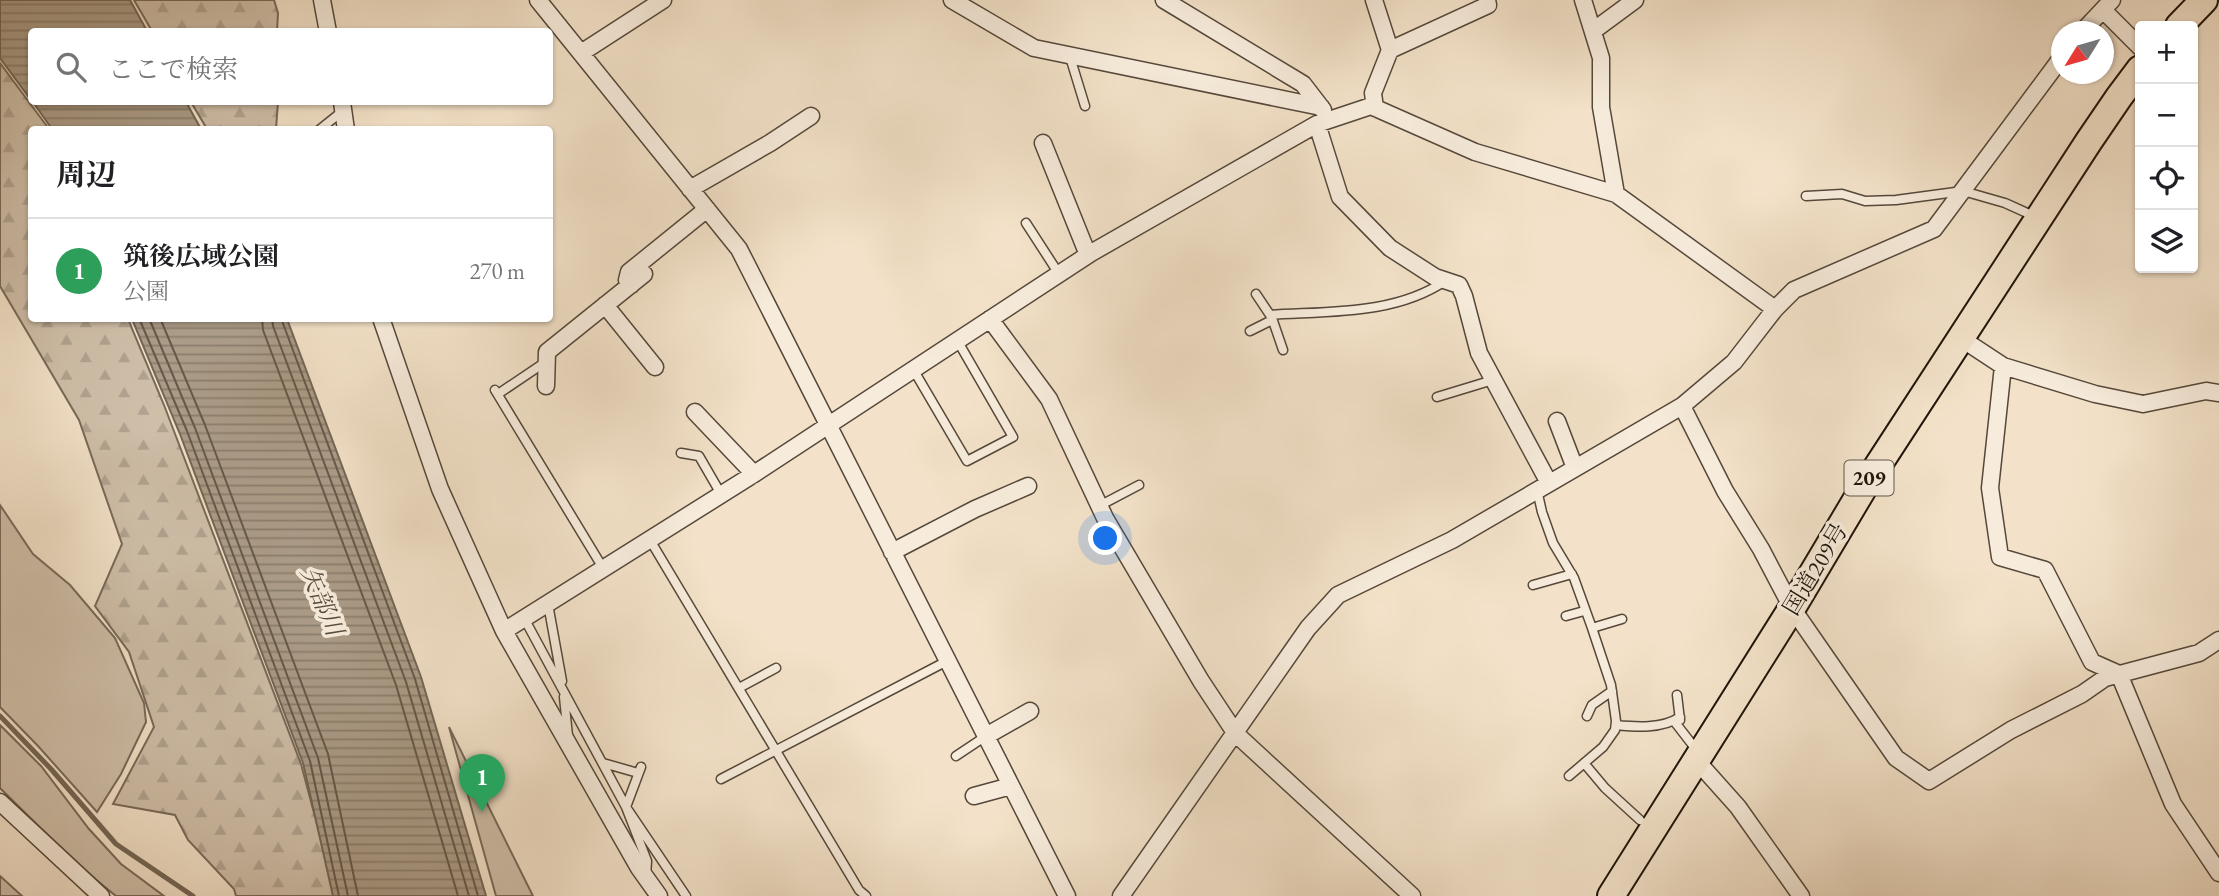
<!DOCTYPE html>
<html lang="ja">
<meta charset="utf-8">
<style>
:root{--surface:#fff;--page:#f2f2f2;--text:#202124;--muted:#757577;--line:#e0e0e0;--accent:#db2777}
body{margin:0;font-family:"EB Garamond","Noto Serif JP",serif;background:var(--page);color:var(--text)}
.controls{position:absolute;right:21px;top:21px;display:grid;overflow:hidden;border-radius:7px;box-shadow:0 2px 5px #0004}
.controls button{width:63px;height:63px;display:grid;place-items:center;padding:0;border:0;border-bottom:2px solid var(--line);background:var(--surface);color:var(--text);font:35px sans-serif}
.compass{position:absolute;left:2051px;top:21px;width:63px;height:63px;border-radius:50%;background:var(--surface);box-shadow:0 2px 5px #0004;rotate:233deg}
.you{position:absolute;left:1106px;top:539px;width:24px;height:24px;margin:-18px;border:5px solid #fff;border-radius:50%;background:#1a73e8;box-shadow:0 0 0 10px #1a73e833}
.badge{display:grid;place-items:center;width:46px;height:46px;border-radius:50%;background:var(--accent);color:#fff;font-size:23px;font-weight:700}
.pin{position:absolute;translate:-50% -58px;filter:drop-shadow(0 2px 4px #0008)}
.pin::after{content:'';position:absolute;top:37px;width:24px;height:21px;background:inherit;clip-path:polygon(0 0,100% 0,50% 100%)}
.list{margin:0;padding:0;list-style:none}
h2{display:flex;justify-content:space-between;align-items:center;height:91px;margin:0;padding:0 28px;font-size:30px}
h2 small{font-size:23px;font-weight:400;color:var(--muted)}
.list li{display:grid;grid-template-columns:46px 1fr auto;gap:21px;align-items:center;box-sizing:border-box;height:105px;padding:0 28px;border-top:2px solid var(--line)}
.list b{display:block;font-size:26px;white-space:nowrap}
.list p{margin:0;font-size:23px;white-space:nowrap;color:var(--muted)}
.list em{font-size:23px;font-style:normal;color:var(--muted)}
.icon{flex:none;width:38px;height:38px;fill:none;stroke:currentColor;stroke-width:2;stroke-linecap:round;stroke-linejoin:round}
.map{position:relative;flex:none;width:2219px;height:896px;overflow:hidden}
.search{position:absolute;background:var(--surface);box-shadow:0 2px 5px #0004;left:28px;top:28px;width:525px;height:77px;display:flex;align-items:center;gap:18px;box-sizing:border-box;padding:0 24px;border-radius:7px;color:var(--muted);font-size:26px}
.panel{position:absolute;background:var(--surface);box-shadow:0 2px 5px #0004;left:28px;top:126px;width:525px;height:196px;border-radius:7px}
.map>svg:first-child{display:block}
.green{fill:#cfbfa9;stroke:#786a5a;stroke-width:2}
.forest{fill:url(#forest-firs);stroke:#786a5a;stroke-width:2}
.water{fill:url(#water-rules);stroke:#736656;stroke-width:2}
.lines{fill:none;stroke-linecap:round;stroke-linejoin:round}
.shore{stroke:#66584a;stroke-width:2}
.stream{stroke:#736656;stroke-width:5}
.service-casing{stroke:#55483a;stroke-width:11}
.minor-casing{stroke:#55483a;stroke-width:19}
.trunk-casing{stroke:#20150b;stroke-width:30}
.service{stroke:#f7ecdc;stroke-width:8}
.minor{stroke:#f7ecdc;stroke-width:16}
.trunk{stroke:#f3e2c9;stroke-width:26}
.labels{text-anchor:middle;stroke-width:7;stroke-linejoin:round;paint-order:stroke}
.shield{fill:#f7ecdc;stroke:#60564a;stroke-width:2}
.shield-label{font-size:21px;font-weight:bold;fill:#20150b}
.street-label{font-size:23px;fill:#20150b;stroke:#f7ecdc}
.water-label{font-size:24px;font-style:italic;fill:#584b3d;stroke:#f7ecdc}
</style>
<div class="map">
<svg width="2219" height="896" viewBox="0 0 2219 896">
<defs>
<pattern id="forest-firs" width="22" height="20" patternUnits="userSpaceOnUse" patternTransform="scale(1.75)"><rect width="22" height="20" fill="#cfbfa9"/><path d="M5 1l3.5 6h-7zM16 11l3.5 6h-7z" fill="#b1a390"/></pattern>
<pattern id="water-rules" width="6" height="5" patternUnits="userSpaceOnUse" patternTransform="scale(1.75)"><rect width="6" height="5" fill="#ab9c88"/><path d="M0 2.5h6" fill="none" stroke="#8b7e6d"/></pattern>
</defs>
<rect width="100%" height="100%" fill="#f3e2c9"/>
<filter id="stains"><feTurbulence type="fractalNoise" baseFrequency=".00286" numOctaves="4"/><feColorMatrix values="0 0 0 0 .2 0 0 0 0 .09 0 0 0 0 .02 0 0 0 .5 -.17"/></filter>
<radialGradient id="worn" r=".72"><stop offset=".6" stop-color="#630" stop-opacity="0"/><stop offset="1" stop-color="#630" stop-opacity=".3"/></radialGradient>
<path class="green" d="M0,505L33,554L70,585L115,638L144,703L146,722L121,774L97,812L38,746L0,707Z
M0,725L41,766L89,829L121,864L164,896H116L79,866L0,788Z
M449,727L533,896H496Z
M0,876L22,896H0Z"/>
<path class="forest" d="M134,0H274L278,13L277,31H152Z
M0,63L49,129L32,130V318L128,319L164,405L301,764L336,896H236L234,889L188,840L175,815L113,804L154,727L129,652L95,606L122,544L79,420L0,286Z
M191,102H278L276,129H207Z"/>
<path class="water" d="M0,0H130L147,31L32,32L31,100L0,58Z
M33,102H186L201,129H52Z
M132,319H287L421,677L486,896H333L303,763L180,434Z"/>
<g class="lines">
<path class="shore" d="M139,318L187,431L310,761L339,896
M149,318L195,428L318,758L348,896
M160,318L205,425L328,754L358,896
M262,318L263,330L396,685L458,896
M272,318L273,326L406,682L469,896
M281,318L415,679L478,896"/>
<path class="stream" d="M0,716L51,769L116,844L193,896"/>
<defs>
<path id="service" d="M1070,57L1085,106
M319,130L344,110
M1806,196L1842,194L1865,201L1896,200L1963,191L2005,203L2036,217
M1026,223L1059,274
M1256,294L1272,318L1283,350
M1270,315C1328,311 1395,315 1445,281
M1250,331L1272,320
M913,369L967,461L1013,437L957,340
M495,390L603,568
M498,394L547,361
M1437,397L1493,380
M681,453L699,456L721,494
M1537,490L1542,512L1553,543L1574,578L1592,628L1611,685L1616,721L1615,730L1603,747L1569,776
M1099,506L1139,485
M650,540L859,890L866,896
M1533,585L1572,574
M548,604L562,681
M1566,616L1584,611
M524,618L626,807L647,861L646,876
M1592,628L1622,619
M739,688L776,668
M1677,695L1680,720
M564,697L568,736
M1587,716L1592,705L1612,691
M1674,721L1698,752
M1616,725C1636,727 1662,729 1680,717
M956,756L986,736
M603,763L638,773
M1584,763L1605,788L1640,820
M641,767L626,807L686,896
M721,779L947,661"/>
<path id="minor" d="M322,0L328,32
M538,0L739,249L1067,896
M952,0L1034,48L1321,107
M1164,0L1303,84L1323,110
M1374,0L1390,50
M1583,0L1601,58V107L1616,194
M2103,10L2140,47
M1593,31L1635,0
M2082,32L2112,0
M581,53L663,0
M342,102L346,130
M1375,108L1373,93L1390,50L1488,5L1487,0
M1317,124L1340,197L1390,248L1435,277L1459,285L1464,296L1479,353L1549,483
M1043,143L1088,255
M690,189L770,143L811,116
M631,285L627,280L629,272L707,209
M605,305L655,367
M381,318L440,489L504,631L639,868L659,896
M990,319L1049,399L1105,518L1201,681L1236,734L1412,896
M1962,339L2003,366L1990,488L2000,557L2045,570L2092,662L2119,674L2173,804L2219,873
M2003,366L2095,394L2143,404L2206,391L2219,393
M546,386L547,352L644,274
M1682,406L1725,491L1761,549L1792,608L1896,758L1929,781L2011,730L2082,694L2105,678L2199,653L2219,640
M695,412L754,474
M1557,421L1575,468
M892,552L975,509L1028,486
M504,631L754,474L1091,253L1317,124L1371,106L1475,152L1616,194L1775,309
M986,736L1030,711
M1696,760L1738,807L1801,896
M974,796L1011,786
M0,802L101,896
M1121,896L1308,628L1338,595L1452,540L1682,406L1734,362L1775,309L1794,290L1934,229L2062,57"/>
<path id="trunk" d="M2179,26L2204,0
M1611,896L1792,608L1864,487L2089,141L2119,97L2140,69"/>
</defs>
<use href="#service" class="service-casing"/>
<use href="#minor" class="minor-casing"/>
<use href="#trunk" class="trunk-casing"/>
<use href="#service" class="service"/>
<use href="#minor" class="minor"/>
<use href="#trunk" class="trunk"/>
</g>
<g class="labels">
<rect class="shield" x="1844.5" y="460.5" width="49" height="35" rx="5"/>
<g class="shield-label">
<text x="1869" y="485">209</text>
</g>
<g class="street-label">
<text transform="translate(1815 569) rotate(-59)" y="8">国道209号</text>
</g>
<g class="water-label">
<text transform="translate(322 601) rotate(67)" y="8">矢部川</text>
</g>
</g>
<rect width="100%" height="100%" filter="url(#stains)"/>
<rect width="100%" height="100%" fill="url(#worn)"/>
</svg>
<div class="controls">
<button>+</button>
<button>−</button>
<button><svg class="icon" aria-label="locate" viewBox="0 0 24 24"><circle cx="12" cy="12" r="6"/><path d="M12 2v4M12 18v4M2 12h4M18 12h4"/></svg></button>
<button><svg class="icon" aria-label="layers" viewBox="0 0 24 24"><path d="M12 4l9 5-9 5-9-5zM3 14l9 5 9-5"/></svg></button>
</div>
<svg class="compass" viewBox="-18 -18 36 36"><path d="M0-13l5 13h-10z" fill="#e53935"/><path d="M0 13l5-13h-10z" fill="#757577"/></svg>
<div class="you"></div>
<div class="pin badge" style="left:482px;top:812px;background:#2e9e5b">1</div>
<div class="search"><svg class="icon" aria-label="search" viewBox="0 0 24 24"><circle cx="10" cy="10" r="6"/><path d="M15 15l6 6"/></svg>ここで検索</div>
<section class="panel">
<h2>周辺<small></small></h2>
<ul class="list">
<li><span class="badge" style="background:#2e9e5b">1</span><div><b>筑後広域公園</b><p>公園</p></div><em>270 m</em></li>
</ul>
</section>
</div>
